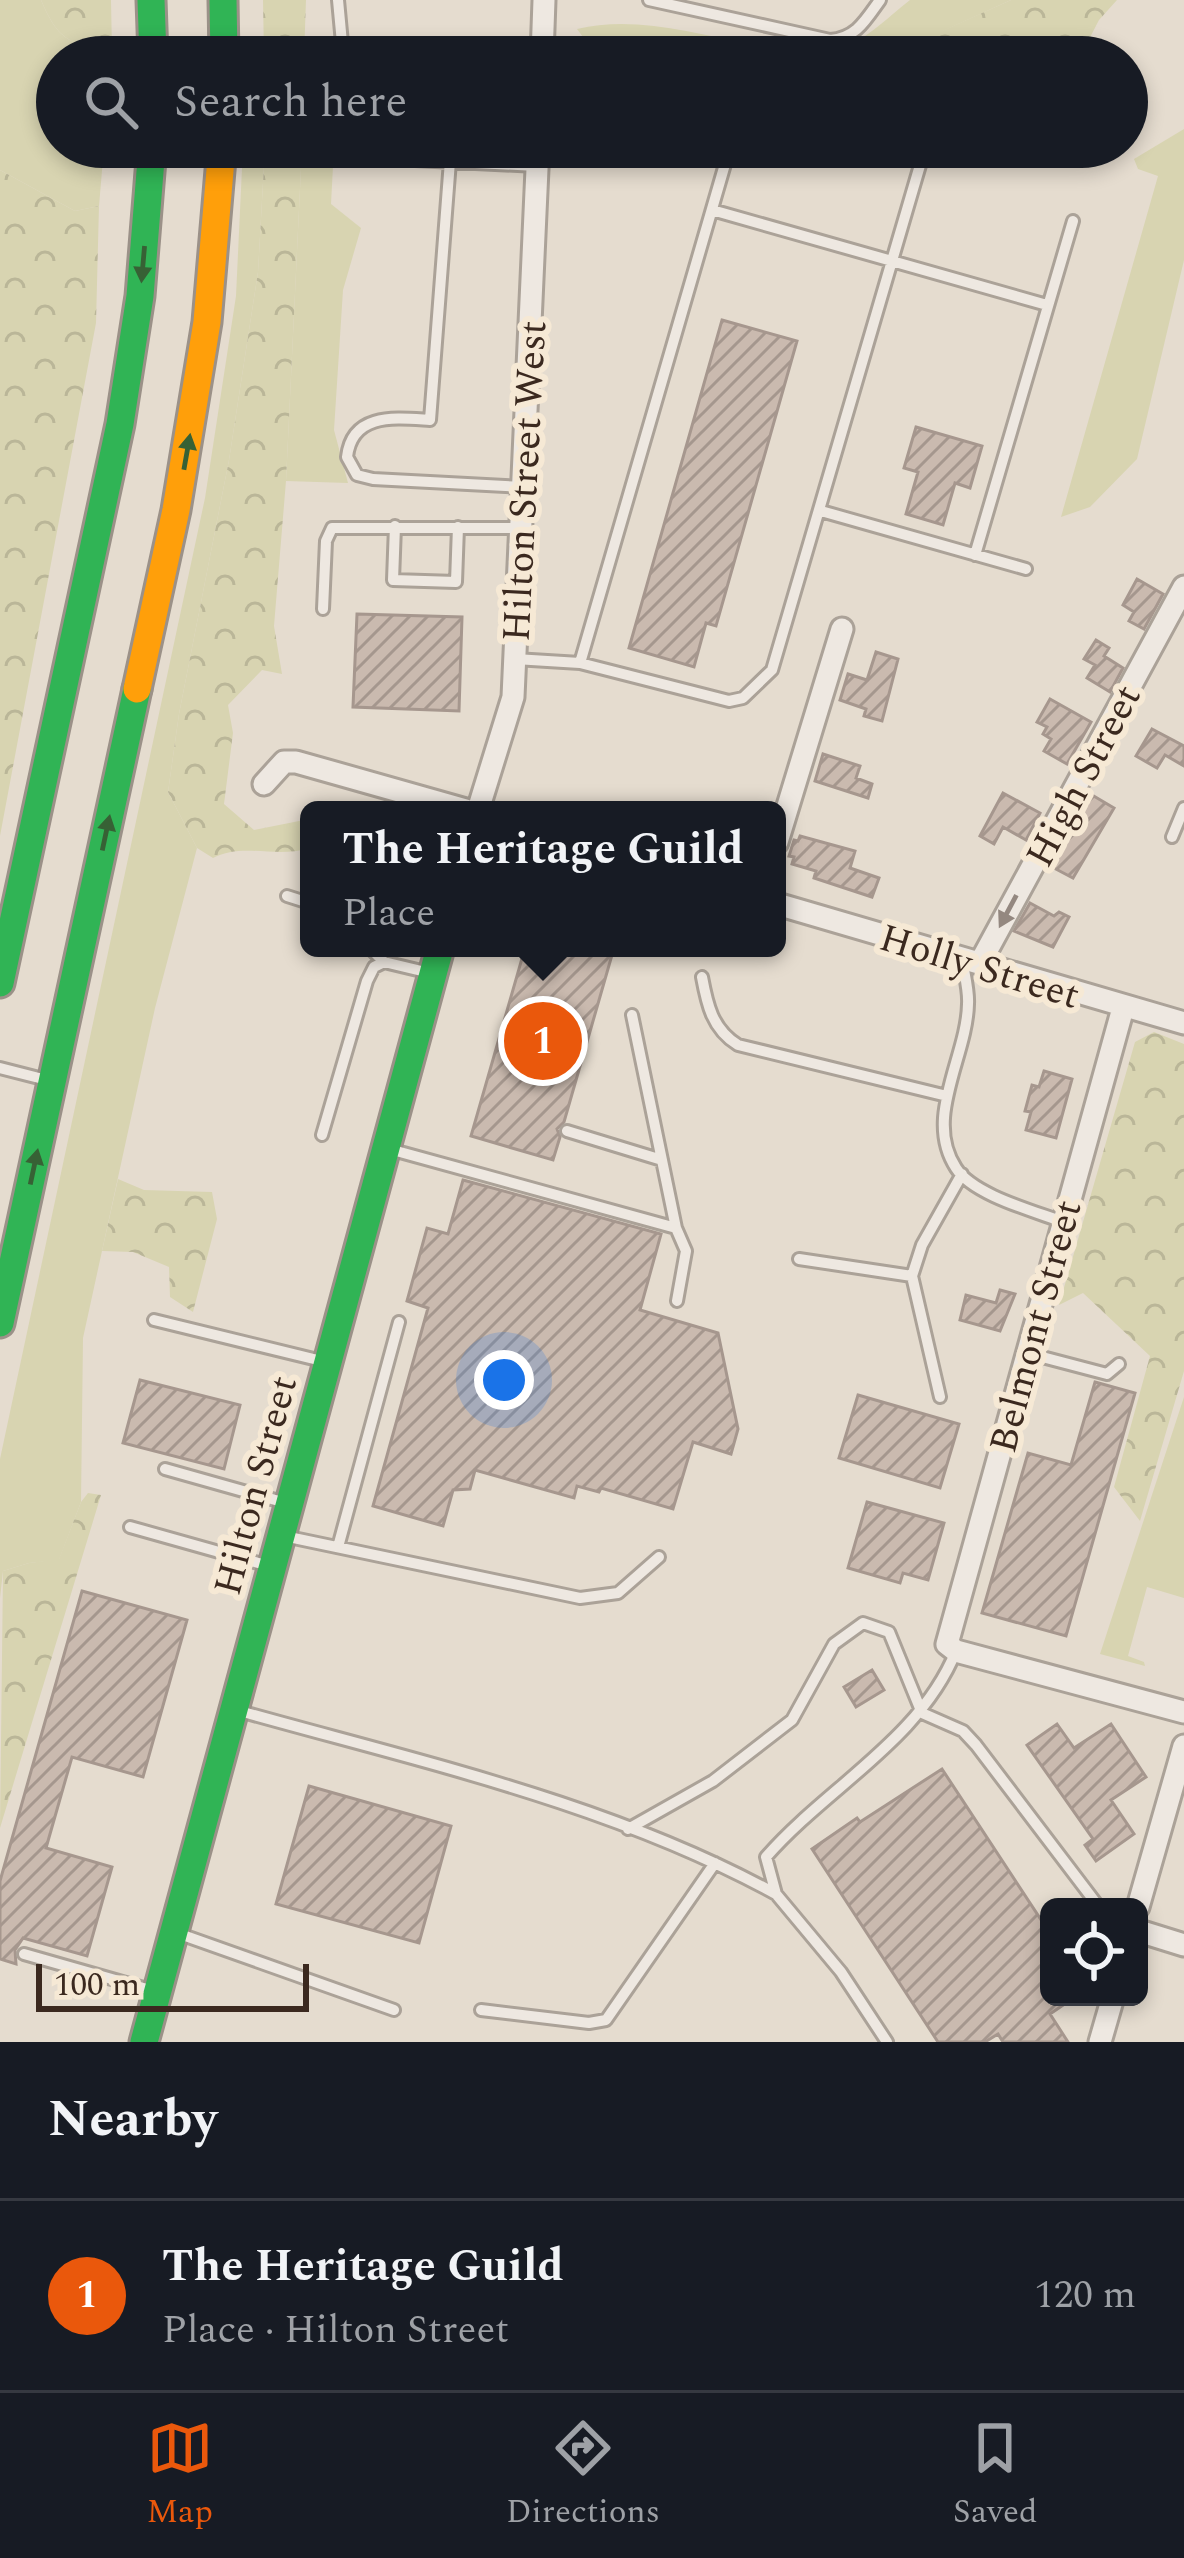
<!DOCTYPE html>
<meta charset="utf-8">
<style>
:root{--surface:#171b24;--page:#242831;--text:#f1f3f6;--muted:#9ea1a6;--line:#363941;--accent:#ea580c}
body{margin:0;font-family:Spectral,serif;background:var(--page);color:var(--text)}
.controls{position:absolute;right:36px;bottom:36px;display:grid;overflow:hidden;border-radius:18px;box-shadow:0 6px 18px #0003}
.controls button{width:108px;height:108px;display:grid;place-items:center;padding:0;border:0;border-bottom:3px solid var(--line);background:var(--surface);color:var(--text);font:60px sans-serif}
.scale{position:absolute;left:36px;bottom:30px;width:273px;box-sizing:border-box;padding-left:12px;border:6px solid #3b291f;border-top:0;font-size:33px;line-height:42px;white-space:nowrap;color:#3b291f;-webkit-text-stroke:9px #f6e9d5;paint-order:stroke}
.you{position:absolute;left:504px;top:1380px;width:42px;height:42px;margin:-30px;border:9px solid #fff;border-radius:50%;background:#1a73e8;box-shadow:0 0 0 18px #1a73e833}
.badge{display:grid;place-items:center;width:78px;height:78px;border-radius:50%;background:var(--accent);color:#fff;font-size:39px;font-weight:700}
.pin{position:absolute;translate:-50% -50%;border:6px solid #fff;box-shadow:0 3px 12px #0006}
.popup{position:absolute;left:300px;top:801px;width:486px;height:156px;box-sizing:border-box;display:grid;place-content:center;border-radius:18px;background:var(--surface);filter:drop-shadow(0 3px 9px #0005);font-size:39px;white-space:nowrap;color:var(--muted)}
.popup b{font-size:45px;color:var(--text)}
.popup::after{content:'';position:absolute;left:50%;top:100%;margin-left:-24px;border:24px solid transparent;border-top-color:var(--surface)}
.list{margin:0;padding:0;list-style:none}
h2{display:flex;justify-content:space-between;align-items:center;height:156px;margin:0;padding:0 48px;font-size:51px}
h2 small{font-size:39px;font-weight:400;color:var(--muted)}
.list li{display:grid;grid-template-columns:78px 1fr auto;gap:36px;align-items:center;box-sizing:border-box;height:192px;padding:0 48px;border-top:3px solid var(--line)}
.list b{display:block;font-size:45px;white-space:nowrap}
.list p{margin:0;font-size:39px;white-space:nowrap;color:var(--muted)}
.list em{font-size:39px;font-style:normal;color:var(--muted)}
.icon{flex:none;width:66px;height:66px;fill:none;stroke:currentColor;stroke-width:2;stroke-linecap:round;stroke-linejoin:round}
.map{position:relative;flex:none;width:1184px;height:2042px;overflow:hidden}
.search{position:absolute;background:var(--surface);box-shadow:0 6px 18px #0003;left:36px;right:36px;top:36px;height:132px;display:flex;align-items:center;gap:30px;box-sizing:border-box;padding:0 42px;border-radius:66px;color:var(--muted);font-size:45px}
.sheet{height:348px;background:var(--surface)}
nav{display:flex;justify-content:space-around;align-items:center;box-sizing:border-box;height:168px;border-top:3px solid var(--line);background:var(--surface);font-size:33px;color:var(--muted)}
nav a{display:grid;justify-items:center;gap:6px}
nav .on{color:var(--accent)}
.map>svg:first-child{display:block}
.grass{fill:#d8d4b1}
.forest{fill:url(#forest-crowns)}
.building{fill:url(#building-hatch);stroke:#a6978e;stroke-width:3}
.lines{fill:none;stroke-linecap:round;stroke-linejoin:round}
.lane-casing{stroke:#aba298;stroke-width:16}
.street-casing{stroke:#aba298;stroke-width:27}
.fast-casing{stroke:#9b9188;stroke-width:33}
.slow-casing{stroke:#9b9188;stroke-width:33}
.lane{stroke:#eee8e1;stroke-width:10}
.street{stroke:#eee8e1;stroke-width:21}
.fast{stroke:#30b455;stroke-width:27}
.slow{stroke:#ff9f0a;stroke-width:27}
.oneway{fill:#376135}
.oneway2{fill:#948880}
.labels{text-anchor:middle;stroke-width:12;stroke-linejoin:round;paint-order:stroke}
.street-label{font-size:39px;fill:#3b291f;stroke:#f6e9d5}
</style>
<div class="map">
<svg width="1184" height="2042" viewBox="0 0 1184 2042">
<defs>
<pattern id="forest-crowns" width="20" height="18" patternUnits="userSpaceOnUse" patternTransform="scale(3)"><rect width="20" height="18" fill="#d8d4b1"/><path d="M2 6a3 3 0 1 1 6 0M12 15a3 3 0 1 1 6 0" fill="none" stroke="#bab698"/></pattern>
<pattern id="building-hatch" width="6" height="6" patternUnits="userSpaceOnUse" patternTransform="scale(3)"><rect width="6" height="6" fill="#cabaaf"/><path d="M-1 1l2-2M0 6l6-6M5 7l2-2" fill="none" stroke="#a5978e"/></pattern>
</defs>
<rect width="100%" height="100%" fill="#e5dccf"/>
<path class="grass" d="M0,0H41C59,42 69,43 112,51V57H57V147H104L99,206L75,211L0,170Z
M910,0H1011L943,31L930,57H752L697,43L649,37H583L577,29C633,15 694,33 750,44C777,50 806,58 833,52C862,44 887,18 910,0Z
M1184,129V260L1137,459L1090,507L1061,517L1158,176L1138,169L1134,159Z
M243,147H265L258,272L229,460L179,714L168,792L197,848L155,1008L83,1338L81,1502L59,1560L29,1563L3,1571L0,1598V1459L205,498L236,296Z
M302,147H334L331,204L361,228L343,290L334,430L348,483L286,481Z
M1184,1397V1598L1147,1587L1128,1656L1144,1662L1145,1666L1100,1654Z"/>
<path class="forest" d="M41,0H111L112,51C69,43 59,42 41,0Z
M263,0H306L304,57H264Z
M1011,0H1117L1099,20L1083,51L1090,57H930L942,31Z
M265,147H302L286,481L274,626L282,674L262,670L228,705L233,733L224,804L254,830L309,819V848C276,859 243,842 213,858L197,848L168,792L179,714L229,460L258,272Z
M0,170L75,211L99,206L96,323L0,836Z
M1154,1032L1184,1044V1371L1140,1521L1114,1487L1150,1356L1083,1293L1059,1305L1135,1042Z
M118,1179L144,1190L212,1192L217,1219L193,1312L170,1297L169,1267L133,1252L102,1251Z
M88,1493L101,1495L0,1828L3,1571L29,1563L59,1559L81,1502Z"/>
<path class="building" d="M722,320L797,341L716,626L706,623L694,667L629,648Z
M916,427L982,446L970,488L955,483L943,525L906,514L918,472L904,468Z
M1137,579L1163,594L1144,629L1129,621L1134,612L1123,605Z
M357,614L462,617L459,711L353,707Z
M1096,640L1109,648L1104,656L1123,668L1110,692L1087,678L1095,665L1084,659Z
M876,652L898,659L882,721L864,716L866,709L840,700L848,674L867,680Z
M1050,699L1091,722L1067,764L1044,751L1051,739L1043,734L1047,727L1037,722Z
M1152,729L1184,746V766L1165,755L1157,768L1136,756Z
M823,754L860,766L856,778L872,784L868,798L815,781Z
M1003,793L1040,813L1026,840L1003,827L994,844L980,836Z
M1092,795L1114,808L1073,878L1052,867Z
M800,836L855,851L850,868L879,878L872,897L814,878L816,871L792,864L794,857L789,856L794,840L798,841Z
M1030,903L1054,916L1059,912L1069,917L1053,947L1014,931Z
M525,948H614L564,1122L557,1129L560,1137L553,1160L471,1136Z
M1044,1071L1072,1079L1056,1138L1026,1130L1031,1112L1025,1111L1032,1085L1039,1087Z
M463,1180L661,1234L640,1310L718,1333L738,1429L731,1454L693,1442L673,1509L601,1488L599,1492L577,1486L574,1498L475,1470L470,1489L453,1490L443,1526L373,1506L428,1308L407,1301L427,1228L448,1234Z
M1000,1290L1015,1294L1000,1331L960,1320L966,1295L996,1303Z
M140,1380L240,1405L224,1469L123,1443Z
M1095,1382L1135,1393L1066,1636L982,1613L1028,1453L1071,1465Z
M858,1395L959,1424L940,1488L839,1458Z
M867,1502L944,1523L928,1580L903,1573L900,1583L848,1568Z
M82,1591L187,1620L143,1777L72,1757L46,1848L112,1867L87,1956L23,1938L15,1950L16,1964L0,1959V1881Z
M872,1670L884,1690L856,1707L844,1687Z
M1057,1724L1074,1748L1111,1724L1146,1777L1111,1800L1134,1834L1096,1861L1085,1845L1093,1839L1027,1745Z
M942,1769L1049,1932V1997H1075L1050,2014L1068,2042H1003L998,2034L985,2042H938L812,1849L857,1818L860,1822Z
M309,1786L451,1826L419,1943L276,1904Z"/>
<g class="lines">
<defs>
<path id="lane" d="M338,0L342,43L350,57
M649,0L830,40C856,38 865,21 880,0
M543,44L655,57
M375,158L537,166
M450,161L430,420C396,418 352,412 347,457L357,475L373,479L523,487
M712,210L1047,305
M821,511L1026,569
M395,526L393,580L456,582L458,527
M975,555L1073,221
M323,609L326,541L332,528H521
M515,659L580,663L730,147
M580,663L729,701L743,698L772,670L923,155
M1172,837L1184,808
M287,896L309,903
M370,948L384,962
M962,958C964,973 969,990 968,1004C967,1057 923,1118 956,1168C973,1195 1034,1211 1063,1222
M702,977C707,1004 712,1029 738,1045L947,1096
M0,1068L43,1079
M567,1131L662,1160
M322,1135L367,981L374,967L384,962L430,973
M389,1149L676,1228L632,1015
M676,1228L686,1251L677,1301
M799,1259L912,1276
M154,1320L326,1362
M1027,1353L1107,1374L1119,1364
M940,1397L912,1276L922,1245L962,1174
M165,1469L286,1503
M130,1527L269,1566
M284,1536L580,1598L618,1593L659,1557
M338,1547L399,1322
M236,1710C417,1761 610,1803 776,1894
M628,1829L713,1781L792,1720L834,1644L863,1623L889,1632L922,1713L963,1731L976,1745L1099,1907
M177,1933L394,2010
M24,1954L154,1991
M481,2010L589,2023L606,2020L715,1863
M887,2042L841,1972L776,1894L766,1857C827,1787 920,1740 956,1651"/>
<path id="street" d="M542,57L544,0
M264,784L284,762H296L466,810
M478,810L513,697L538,147
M777,842L842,629
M777,904L1184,1023
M980,963L1184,587
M1123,1008L947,1644L956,1651L1184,1712
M1138,1907L1184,1746
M1139,1931L1184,1945
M1100,2042L1113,1997"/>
<path id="fast" d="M151,0L153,57
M223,0L224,57
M0,983L120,424L140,296L152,147
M0,1323L137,689
M144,2042L440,948"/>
<path id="slow" d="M137,689L176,510L207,322L222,147"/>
</defs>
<use href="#lane" class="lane-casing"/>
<use href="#street" class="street-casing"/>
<use href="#fast" class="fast-casing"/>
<use href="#slow" class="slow-casing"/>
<use href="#lane" class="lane"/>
<use href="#street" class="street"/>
<use href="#fast" class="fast"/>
<use href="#slow" class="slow"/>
</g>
<defs><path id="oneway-solid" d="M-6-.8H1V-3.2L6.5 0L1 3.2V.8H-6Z" transform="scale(3)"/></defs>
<g class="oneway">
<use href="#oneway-solid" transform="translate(143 264) rotate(95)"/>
<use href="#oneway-solid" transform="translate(187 452) rotate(-80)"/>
<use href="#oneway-solid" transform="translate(106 833) rotate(-78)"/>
<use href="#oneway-solid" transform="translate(34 1167) rotate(-78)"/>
</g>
<use class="oneway2" href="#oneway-solid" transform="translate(1008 911) rotate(118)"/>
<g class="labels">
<g class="street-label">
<text transform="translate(523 481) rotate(-87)" y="14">Hilton Street West</text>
<text transform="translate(1082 775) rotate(-62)" y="14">High Street</text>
<text transform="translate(980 965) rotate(17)" y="14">Holly Street</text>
<text transform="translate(1034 1326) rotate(-75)" y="14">Belmont Street</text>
<text transform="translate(254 1485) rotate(-75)" y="14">Hilton Street</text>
</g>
</g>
</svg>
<div class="controls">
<button><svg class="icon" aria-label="locate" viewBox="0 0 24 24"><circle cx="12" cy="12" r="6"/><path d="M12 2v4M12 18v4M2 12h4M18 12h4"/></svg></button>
</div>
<div class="scale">100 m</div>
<div class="you"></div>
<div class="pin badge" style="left:543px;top:1041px">1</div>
<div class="popup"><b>The Heritage Guild</b>Place</div>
<div class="search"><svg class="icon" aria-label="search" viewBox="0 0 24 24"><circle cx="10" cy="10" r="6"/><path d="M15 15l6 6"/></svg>Search here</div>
</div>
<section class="sheet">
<h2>Nearby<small></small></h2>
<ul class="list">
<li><span class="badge">1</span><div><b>The Heritage Guild</b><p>Place · Hilton Street</p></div><em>120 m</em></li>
</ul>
</section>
<nav>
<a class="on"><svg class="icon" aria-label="map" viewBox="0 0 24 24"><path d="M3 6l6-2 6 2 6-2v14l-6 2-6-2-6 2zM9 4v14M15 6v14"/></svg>Map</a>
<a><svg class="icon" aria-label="directions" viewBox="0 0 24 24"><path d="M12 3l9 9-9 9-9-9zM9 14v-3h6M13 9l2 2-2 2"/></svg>Directions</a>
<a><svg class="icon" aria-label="saved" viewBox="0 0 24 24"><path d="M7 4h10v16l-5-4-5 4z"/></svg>Saved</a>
</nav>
